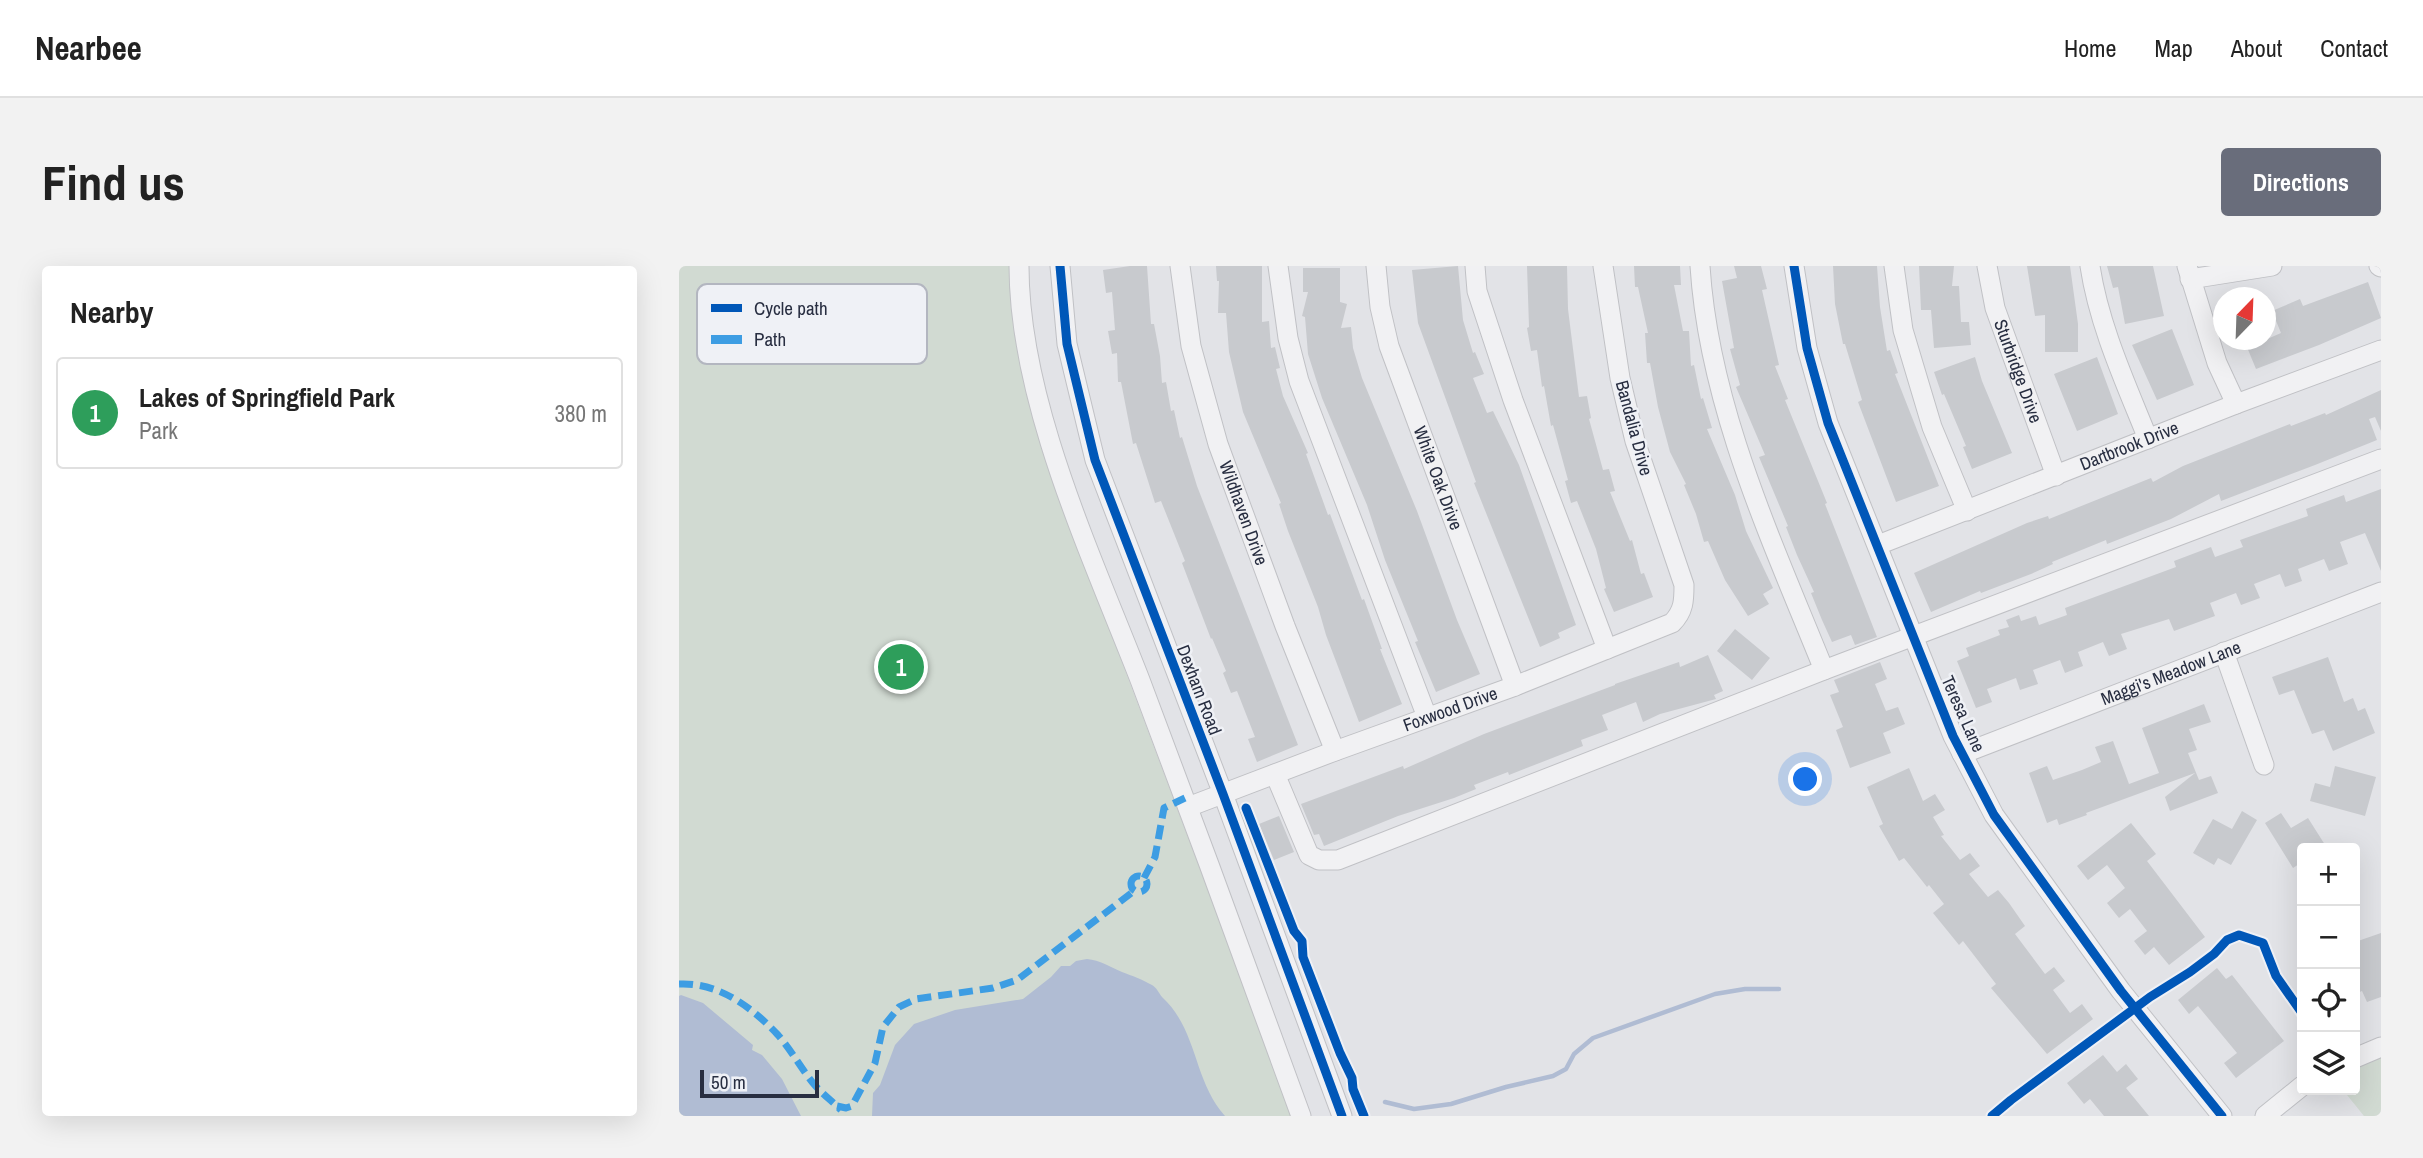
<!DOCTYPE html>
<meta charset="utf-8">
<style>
:root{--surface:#fff;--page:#f2f2f2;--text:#222;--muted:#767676;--line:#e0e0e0;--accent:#696d7b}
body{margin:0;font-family:"Archivo Narrow",sans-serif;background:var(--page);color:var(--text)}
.controls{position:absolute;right:21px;bottom:21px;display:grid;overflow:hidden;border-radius:7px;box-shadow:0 7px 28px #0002}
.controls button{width:63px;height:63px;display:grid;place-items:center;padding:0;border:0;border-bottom:2px solid var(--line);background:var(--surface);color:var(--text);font:35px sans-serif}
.compass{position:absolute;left:1534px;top:21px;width:63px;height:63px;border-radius:50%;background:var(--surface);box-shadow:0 7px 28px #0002;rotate:23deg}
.scale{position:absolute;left:21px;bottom:18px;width:119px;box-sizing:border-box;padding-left:7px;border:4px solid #282e41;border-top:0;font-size:19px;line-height:24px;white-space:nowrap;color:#282e41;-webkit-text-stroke:5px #eff1f6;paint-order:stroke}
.you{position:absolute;left:1127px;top:514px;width:24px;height:24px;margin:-18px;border:5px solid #fff;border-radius:50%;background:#1a73e8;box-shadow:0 0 0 10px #1a73e833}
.badge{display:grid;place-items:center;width:46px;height:46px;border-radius:50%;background:var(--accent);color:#fff;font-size:23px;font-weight:700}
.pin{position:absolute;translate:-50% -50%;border:4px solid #fff;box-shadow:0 2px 7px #0006}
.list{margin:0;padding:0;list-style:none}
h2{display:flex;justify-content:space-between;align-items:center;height:91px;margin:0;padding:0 28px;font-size:30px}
h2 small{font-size:23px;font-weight:400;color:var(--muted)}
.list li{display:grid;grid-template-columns:46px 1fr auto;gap:21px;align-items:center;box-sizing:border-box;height:112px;margin:0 14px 14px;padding:0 14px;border:2px solid var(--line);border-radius:7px}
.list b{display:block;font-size:26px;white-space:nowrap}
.list p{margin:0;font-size:23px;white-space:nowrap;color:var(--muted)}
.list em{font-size:23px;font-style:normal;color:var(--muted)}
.icon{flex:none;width:38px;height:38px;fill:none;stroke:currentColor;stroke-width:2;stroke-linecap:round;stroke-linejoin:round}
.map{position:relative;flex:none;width:1702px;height:850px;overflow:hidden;border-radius:7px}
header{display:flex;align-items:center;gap:42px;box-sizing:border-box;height:98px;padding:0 35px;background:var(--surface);border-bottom:2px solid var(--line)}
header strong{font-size:33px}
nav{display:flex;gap:38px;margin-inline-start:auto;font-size:24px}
.intro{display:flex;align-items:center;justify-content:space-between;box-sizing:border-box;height:168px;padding:0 42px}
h1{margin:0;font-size:49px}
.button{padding:18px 32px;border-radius:7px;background:var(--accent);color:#fff;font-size:24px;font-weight:700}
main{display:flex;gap:42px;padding:0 42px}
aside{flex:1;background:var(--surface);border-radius:7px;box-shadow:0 7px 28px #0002}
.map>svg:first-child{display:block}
.green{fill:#d1dad2}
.water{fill:#b0bcd3}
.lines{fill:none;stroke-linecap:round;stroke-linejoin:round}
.stream{stroke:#b0bcd3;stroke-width:4.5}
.building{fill:#c8cace}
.minor-casing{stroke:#c0c1c5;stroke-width:21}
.minor{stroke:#f1f1f3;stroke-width:19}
.quiet{stroke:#3d9de3;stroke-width:7;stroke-dasharray:14 7;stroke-linecap:butt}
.cycleway-casing{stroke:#eff1f6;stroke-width:13}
.cycleway{stroke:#0057b8;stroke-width:9}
.labels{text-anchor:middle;stroke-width:5;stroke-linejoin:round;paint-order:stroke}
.street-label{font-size:18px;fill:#282e41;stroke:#eff1f6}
.key{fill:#eff1f6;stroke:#b3b6c0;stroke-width:2}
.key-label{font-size:19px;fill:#282e41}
</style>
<header>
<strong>Nearbee</strong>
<nav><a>Home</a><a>Map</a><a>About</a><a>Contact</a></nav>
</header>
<div class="intro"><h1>Find us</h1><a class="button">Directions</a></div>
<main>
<aside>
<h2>Nearby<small></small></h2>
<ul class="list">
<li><span class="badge" style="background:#2e9e5b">1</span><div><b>Lakes of Springfield Park</b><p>Park</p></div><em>380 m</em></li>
</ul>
</aside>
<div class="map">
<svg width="1702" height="850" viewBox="0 0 1702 850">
<rect width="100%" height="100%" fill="#e2e3e7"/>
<path class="green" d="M0,0H334L388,250L614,850H0Z
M1702,789V850H1685L1664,824H1676V801Z"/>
<path class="water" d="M408,693C421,694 431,701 443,706C454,710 462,713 473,719C477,721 480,727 483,731C519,764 514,814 546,850H193L194,827L201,819L216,779L235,758L276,744L344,733L372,711L382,700H391L397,695Z
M2,729L24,737L74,779L73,784L83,789L103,813L122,850H0V730Z"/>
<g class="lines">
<path class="stream" d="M706,836L735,843L772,838L827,821L874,810L887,803L895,788L914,772L1036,728L1066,723H1100"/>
</g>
<path class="building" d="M451,0H468L472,58H475L481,90L483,117L487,116L492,145L495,144L501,172L503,171L518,220L619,479L578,496L569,473L576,471L558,425L552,427L544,407L547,405L533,372L532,373L503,297L506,295L482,235L476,237L457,177L454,178L442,116H439L438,87L433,88L429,65L436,64L433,26L427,27L424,4Z
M537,0H583V56L590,55L592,82L596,81L601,102L597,103L604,130L629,187L627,188L649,249L651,248L683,334L685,333L703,383H701L723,438L680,456L647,369L639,341L609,265L600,238L602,237L564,146L550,86L547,47H539L540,15H538Z
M779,0L784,54L794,87L796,86L805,108L794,112L808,147L814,145L840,199L897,359L879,367L881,372L861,381L795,217L797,216L739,57L733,4Z
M848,0H888L889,43L900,131L908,130L912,152L910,153L924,204L930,203L936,225L931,226L951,275L953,274L962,308L965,307L974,331L935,346L925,323L927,322L917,283L898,235L892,237L886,215L889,214L874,159L872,160L865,120L863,121L858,84L852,85L848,62L850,61Z
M955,0H1001L1002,19H995L1004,65H1010L1012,100L1015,99L1022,133L1024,132L1033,162L1028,163L1056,229L1067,265L1094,322L1084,328L1090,338L1069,350L1046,314L1029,275L1025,276L1017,248L1005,219L1007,218L991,186L979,141L971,97H968L966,67H969L959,21H956Z
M1055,0H1082L1088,23L1083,24L1100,99L1096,100L1109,133L1106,134L1148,237L1146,238L1198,371L1176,379L1172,369L1153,376L1143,354L1132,327L1135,326L1118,289L1107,261L1109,260L1080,191L1086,189L1057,121L1061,119L1051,83L1055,82L1043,15L1058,12Z
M1154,0H1198L1201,41L1208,85L1211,84L1219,107L1216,108L1260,220L1217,236L1179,136L1183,134L1166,78H1164L1156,38Z
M1240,0H1275L1273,20H1280L1282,56H1290L1292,79L1255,82L1252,44H1242Z
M1348,0H1391L1399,58V86H1366V49L1356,50Z
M1428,0H1474L1485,50L1446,58L1439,21L1434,22Z
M624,2H661V36L668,38L662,62L672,61L674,82L683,112L738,245L778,354L801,408L757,426L736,376L739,375L706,294L688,239L643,132L629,88L626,51L623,50L629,26H624Z
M1689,16L1702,52L1640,79L1577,103L1565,74H1586L1602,67L1593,45L1621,33L1624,40Z
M1493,63L1515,119L1478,134L1453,79Z
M1296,91L1303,115L1333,187L1293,203L1284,181L1287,180L1265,128L1263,129L1255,106Z
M1418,91L1439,148L1398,165L1375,108Z
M1702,124V165L1696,151L1690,153L1698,174L1636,199L1542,235L1540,228L1492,253L1428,278L1427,274L1373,296L1374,298L1352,308L1302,327L1301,325L1252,346L1235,307L1348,257L1369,250L1370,253L1472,212L1474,216L1504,200L1611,158L1612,160L1646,147L1647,149Z
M1702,223V305L1686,267L1661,276L1669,298L1650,305L1645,293L1619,303L1623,315L1606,321L1601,308L1575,318L1581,332L1562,339L1557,327L1531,337L1536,350L1495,365L1490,353L1442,368L1448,383L1430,390L1424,376L1399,386L1404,400L1386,407L1381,394L1354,404L1359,418L1341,424L1337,412L1308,423L1313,436L1297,442L1278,395L1290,390L1287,382L1321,369L1319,364L1330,361L1327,354L1340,349L1342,355L1357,350L1360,359L1388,349L1386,342L1497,301L1495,295L1532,281L1536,291L1564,281L1561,274L1629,250L1627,243L1665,229L1667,236Z
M1056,363L1091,392L1073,414L1038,385Z
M1029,389L1044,425L1035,429L1037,433L981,448L964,456L957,436L923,449L929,464L902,474L904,480L830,509L829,506L795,519L797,523L775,532L719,550L645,580L640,568L635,569L622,538L724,500L725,503L805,468L936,419V418L1000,396L1001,401Z
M1649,391L1665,436L1674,432L1679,445L1686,442L1696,467L1654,485L1645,464L1633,468L1615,424L1600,429L1593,411Z
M1201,396L1208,413L1196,418L1207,445L1219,441L1226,458L1204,467L1212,487L1171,502L1157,464L1164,461L1151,429L1160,426L1155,414Z
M1525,438L1532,456L1510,463L1518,484L1509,487L1520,514L1532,510L1539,527L1491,545L1486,531L1516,507L1407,547L1408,549L1380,559L1378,553L1368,557L1350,507L1368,500L1374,514L1403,504L1422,496L1416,481L1434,475L1450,518L1480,507L1463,462Z
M1656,500L1697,511L1686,550L1631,535L1636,517L1651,521Z
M1230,502L1244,535L1256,528L1266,544L1254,551L1265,569L1262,570L1281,594L1291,587L1301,600L1290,608L1309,631L1319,624L1330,637L1346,660L1336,668L1366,708L1375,701L1386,715L1374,724L1391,747L1403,738L1414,753L1368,788L1312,722L1317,718L1284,675L1280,679L1254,647L1265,638L1250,619L1248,621L1225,592L1220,595L1200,560L1204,558L1188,521Z
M1563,545L1578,554L1552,599L1539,592L1535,599L1514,587L1534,553L1553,563Z
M1602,547L1612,562L1629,552L1648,582H1623V596L1614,602L1586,557Z
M600,550L615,586L595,594L580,558Z
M1452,557L1477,588L1468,595L1526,671L1490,699L1475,681L1466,689L1455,675L1468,665L1451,643L1440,652L1428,637L1446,622L1428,599L1409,614L1398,600Z
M1702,667V731L1688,736L1683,725L1676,728V676Z
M1538,702L1547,713L1553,709L1605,775L1557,812L1545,797L1558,787L1519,740L1510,748L1499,734Z
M1424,789L1438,806L1447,798L1459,813L1447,822L1470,850H1425L1411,833L1405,838L1388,817Z"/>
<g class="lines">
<defs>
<g id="minor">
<path d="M340,0C340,135 412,288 461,414C516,559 569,704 622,850"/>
<path d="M381,0L388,78L416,194L544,528L663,850"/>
<path id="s1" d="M501,0L512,80L539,178L606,360L656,485"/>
<path d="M599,0L609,72L620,115L748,451"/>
<path id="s2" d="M697,0L701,41L710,80L836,420"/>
<path d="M796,0L798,25L834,134L928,383"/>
<path d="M1021,0C1030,141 1093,275 1145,404"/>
<path d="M1115,0L1128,82L1149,157L1274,470L1315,549L1442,725L1543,850"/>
<path d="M1215,0L1224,64L1253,161L1288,245"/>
<path id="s3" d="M1308,0L1316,42L1377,210"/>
<path d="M1411,0C1420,60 1447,118 1469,173"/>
<path d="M1508,0L1538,97L1557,138"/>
<path d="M1700,0L1702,1"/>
<path d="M1511,13L1593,0"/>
<path id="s4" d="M1199,279L1557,138L1702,84"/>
<path d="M1545,386L1585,499"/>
<path id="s5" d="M1283,488L1702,326"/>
<path d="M596,508L630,589L640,594H659L1145,404L1702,193"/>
<path id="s6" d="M509,541L656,485L836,420L993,357C1005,345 1005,334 1005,319L956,175L941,112L924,0"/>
<path d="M1676,792L1702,781"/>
<path d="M1586,850L1623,820"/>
</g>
</defs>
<use href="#minor" class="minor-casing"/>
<use href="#minor" class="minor"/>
<path class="quiet" d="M452 618a8 8 0 1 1 16 0a8 8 0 1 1-16 0Z
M465,612L476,591L485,542L506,532
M0,718C39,716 73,741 99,769C112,784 122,802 134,817C143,828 153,835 162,844
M158,840L167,842L173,840L196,797L204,761L220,741L237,733L314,722L338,714L455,625"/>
<defs>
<path id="cycleway" d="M381,0L388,78L416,194L544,528L663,850
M1115,0L1128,82L1149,157L1274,470L1315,549L1442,725L1543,850
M567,542L615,665L623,675L624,691L661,787L673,812L674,823L685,850
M1313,850L1332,834L1471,731L1511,706L1535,688L1548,674L1560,669L1584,677L1597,710L1623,747"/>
</defs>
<use href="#cycleway" class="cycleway-casing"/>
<use href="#cycleway" class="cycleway"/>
</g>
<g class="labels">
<g class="street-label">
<text dy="6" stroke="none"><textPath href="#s3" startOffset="110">Sturbridge Drive</textPath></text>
<text transform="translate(955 162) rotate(75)" y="6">Bandalia Drive</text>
<text dy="6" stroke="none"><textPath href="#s4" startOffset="270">Dartbrook Drive</textPath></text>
<text dy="6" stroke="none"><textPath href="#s2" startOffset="222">White Oak Drive</textPath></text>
<text dy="6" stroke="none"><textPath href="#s1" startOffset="256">Wildhaven Drive</textPath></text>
<text dy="6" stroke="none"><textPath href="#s5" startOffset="224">Maggi's Meadow Lane</textPath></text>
<text transform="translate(520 424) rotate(69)" y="6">Dexham Road</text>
<text dy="6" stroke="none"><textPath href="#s6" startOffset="280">Foxwood Drive</textPath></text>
<text transform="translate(1284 448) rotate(66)" y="6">Teresa Lane</text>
</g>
</g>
<rect x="18" y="18" width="230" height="80" rx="10" class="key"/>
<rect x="32" y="38" width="31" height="8" fill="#0057b8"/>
<rect x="32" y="69" width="31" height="9" fill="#3d9de3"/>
<g class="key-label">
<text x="75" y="49">Cycle path</text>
<text x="75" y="80">Path</text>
</g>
</svg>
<div class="controls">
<button>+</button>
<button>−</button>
<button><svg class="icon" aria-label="locate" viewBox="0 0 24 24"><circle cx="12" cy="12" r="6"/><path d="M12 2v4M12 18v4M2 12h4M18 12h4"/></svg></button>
<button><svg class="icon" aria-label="layers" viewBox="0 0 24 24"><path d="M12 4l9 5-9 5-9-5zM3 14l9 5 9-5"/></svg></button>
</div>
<svg class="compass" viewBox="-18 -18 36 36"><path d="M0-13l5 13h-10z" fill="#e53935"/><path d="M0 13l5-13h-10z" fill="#767676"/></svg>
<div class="scale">50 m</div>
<div class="you"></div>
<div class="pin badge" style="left:222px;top:401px;background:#2e9e5b">1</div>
</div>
</main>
